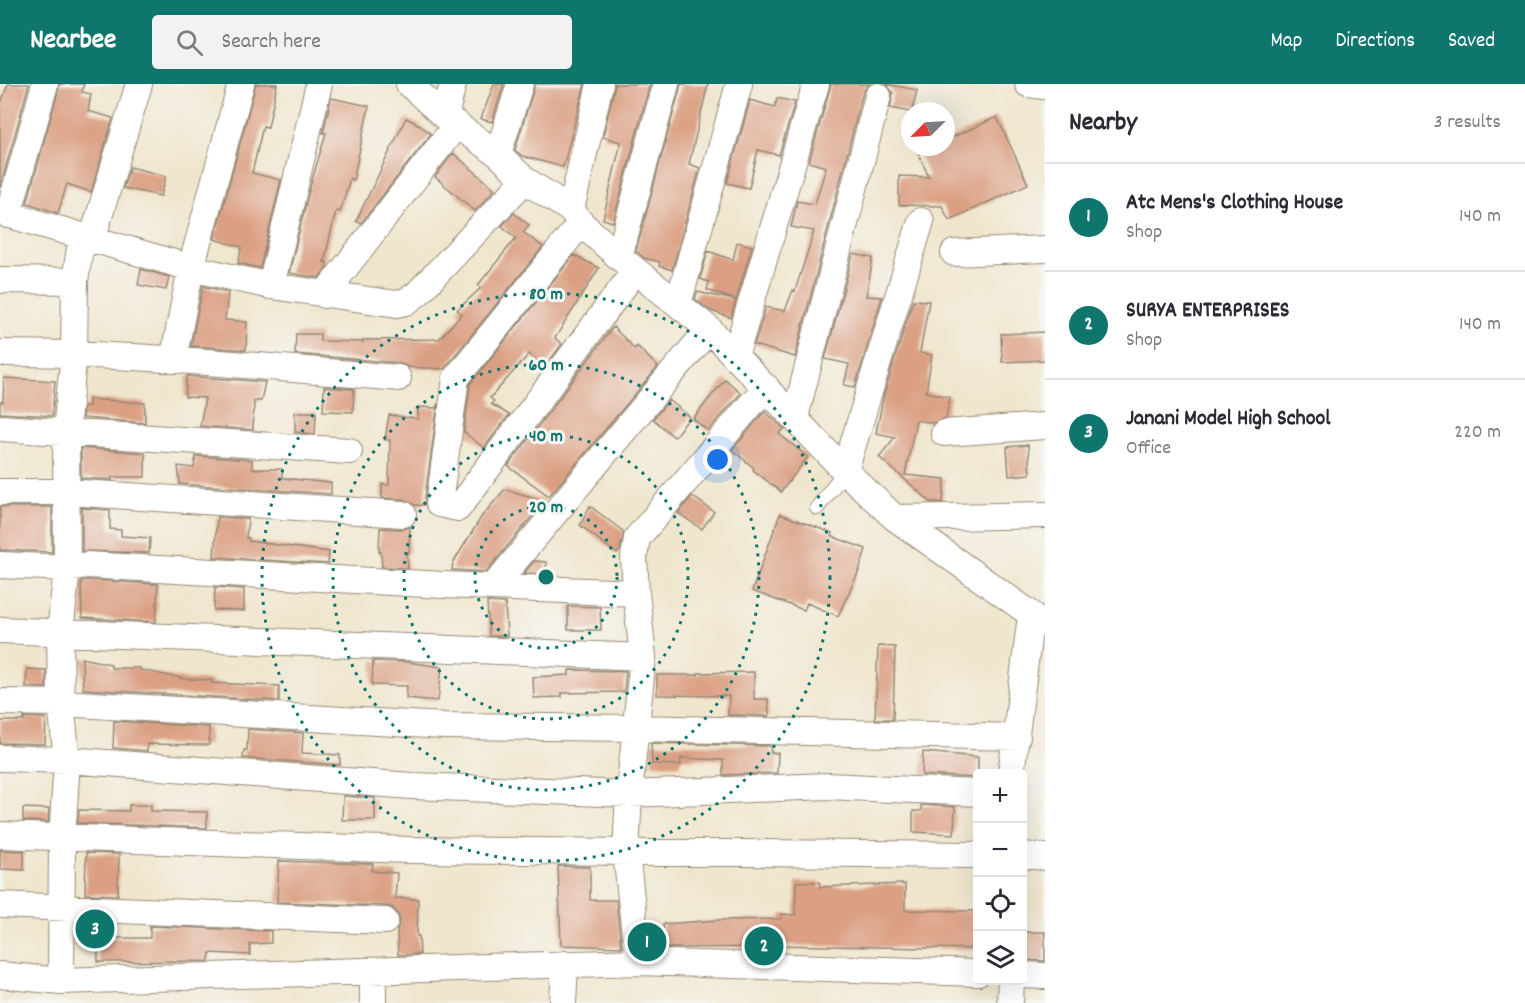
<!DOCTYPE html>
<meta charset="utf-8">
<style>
:root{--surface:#fff;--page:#f2f2f3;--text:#2b2b33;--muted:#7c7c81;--line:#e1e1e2;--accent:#0f766e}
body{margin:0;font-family:Dekko,sans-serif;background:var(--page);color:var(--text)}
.controls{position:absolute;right:18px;bottom:18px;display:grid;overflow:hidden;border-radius:6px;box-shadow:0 6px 24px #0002}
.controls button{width:54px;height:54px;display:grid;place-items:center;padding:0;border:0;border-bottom:2px solid var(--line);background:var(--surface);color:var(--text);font:30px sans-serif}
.compass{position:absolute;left:901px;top:18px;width:54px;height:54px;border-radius:50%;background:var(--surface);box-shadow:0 6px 24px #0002;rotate:246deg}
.you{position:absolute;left:718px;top:376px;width:21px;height:21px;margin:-15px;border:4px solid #fff;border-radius:50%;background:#1a73e8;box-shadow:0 0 0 9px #1a73e833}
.badge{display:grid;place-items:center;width:39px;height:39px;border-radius:50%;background:var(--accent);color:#fff;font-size:20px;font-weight:700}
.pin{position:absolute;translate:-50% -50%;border:3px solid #fff;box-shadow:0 2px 6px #0006}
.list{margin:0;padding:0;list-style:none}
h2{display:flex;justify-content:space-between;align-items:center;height:78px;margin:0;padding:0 24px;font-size:26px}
h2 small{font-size:20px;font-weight:400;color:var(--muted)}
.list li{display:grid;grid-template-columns:39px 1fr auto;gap:18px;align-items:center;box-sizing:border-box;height:108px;padding:0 24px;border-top:2px solid var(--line)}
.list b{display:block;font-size:22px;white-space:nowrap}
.list p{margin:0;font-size:20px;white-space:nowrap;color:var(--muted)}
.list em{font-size:20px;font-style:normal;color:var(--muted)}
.icon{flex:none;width:33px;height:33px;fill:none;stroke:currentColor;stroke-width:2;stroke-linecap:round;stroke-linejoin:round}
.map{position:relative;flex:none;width:1045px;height:919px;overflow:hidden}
header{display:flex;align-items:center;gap:36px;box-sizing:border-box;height:84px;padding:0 30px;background:var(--accent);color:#fff}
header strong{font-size:28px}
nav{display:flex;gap:33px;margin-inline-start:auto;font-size:21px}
.search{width:420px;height:54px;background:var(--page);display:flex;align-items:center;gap:15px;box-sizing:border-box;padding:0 21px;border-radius:6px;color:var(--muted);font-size:22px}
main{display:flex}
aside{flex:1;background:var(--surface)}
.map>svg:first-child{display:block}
.building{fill:#dba084}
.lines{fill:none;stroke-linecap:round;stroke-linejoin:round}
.service-casing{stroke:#968876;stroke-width:16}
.minor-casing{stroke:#968876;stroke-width:28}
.service{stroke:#fff;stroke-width:14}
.minor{stroke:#fff;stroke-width:26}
.ring{fill:none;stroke:#0f766e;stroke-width:3;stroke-dasharray:3 6}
.centre{fill:#0f766e;stroke:#f6f6f2;stroke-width:3}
.ring-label{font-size:18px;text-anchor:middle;font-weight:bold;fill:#0f766e;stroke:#f6f6f2;stroke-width:6;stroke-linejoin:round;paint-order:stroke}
</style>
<header>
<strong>Nearbee</strong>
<div class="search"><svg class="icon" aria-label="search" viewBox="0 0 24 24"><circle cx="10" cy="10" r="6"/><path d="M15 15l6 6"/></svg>Search here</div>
<nav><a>Map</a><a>Directions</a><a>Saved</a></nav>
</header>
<main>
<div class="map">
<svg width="1045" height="919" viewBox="0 0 1045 919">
<rect width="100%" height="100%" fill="#f6f6f2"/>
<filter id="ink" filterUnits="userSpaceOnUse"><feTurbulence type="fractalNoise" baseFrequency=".0167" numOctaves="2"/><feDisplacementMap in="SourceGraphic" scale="12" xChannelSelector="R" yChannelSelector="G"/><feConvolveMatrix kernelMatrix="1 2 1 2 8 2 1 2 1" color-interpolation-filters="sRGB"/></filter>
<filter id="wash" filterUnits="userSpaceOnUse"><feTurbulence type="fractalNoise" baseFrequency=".008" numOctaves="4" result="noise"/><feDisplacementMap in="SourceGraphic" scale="24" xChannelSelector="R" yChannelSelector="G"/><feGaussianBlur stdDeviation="1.35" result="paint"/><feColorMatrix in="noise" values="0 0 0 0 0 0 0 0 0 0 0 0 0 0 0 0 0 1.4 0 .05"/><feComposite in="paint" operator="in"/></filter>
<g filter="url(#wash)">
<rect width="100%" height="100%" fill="#f0e6cd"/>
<g id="blocks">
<path class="building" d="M8,0H29L0,104V22Z
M60,0H84L82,8L91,10L88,27L113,34L91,108L67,100L58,129L27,119Z
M256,0H277L268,43L263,42L252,89L281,96L260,184L238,179L242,163L214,155Z
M494,0H504L492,38L481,35Z
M535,0H585L563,83L522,72L515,66Z
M615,0H650L613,138L603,135L621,58L603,53Z
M681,0H708L689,80L700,84L672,186L659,182L660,178L644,174L636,167Z
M831,0H870L863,8L795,273L754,261L766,223L785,227L793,206L795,207L810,160L814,147L791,143L797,117L815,120L826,83L809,78Z
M886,0L917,6L912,27L910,28L890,24L893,9Z
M331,14L369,22L353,97L350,94L340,128L336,127L324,178H327L326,185L319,194L289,189L310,103L326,49H323Z
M777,14L795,18L779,71L758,66L749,104L727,99L750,16L775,23Z
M997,33L1028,100L949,136L942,122L899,121V92L929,93L918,69L932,63H946V56Z
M406,34L420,41L431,50L361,139L356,137Z
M453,69L495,105L475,127L435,93Z
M130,83L166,92L161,112L123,104Z
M514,129L529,141L523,148L543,163L444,285L408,283L399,279L295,270L296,250H320V257L363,258V256L439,255L462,230L457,226L481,204L478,201L516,154L502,142Z
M737,158L752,162L736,216L707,206L709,198L700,195L708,167L733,176Z
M853,170L873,174L866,212L882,213L855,303L844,301L849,280L825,275Z
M574,171L599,184L555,254L562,260L545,283L529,270L490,314L494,317L491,320L509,331L484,364L464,348L470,300Z
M141,185L169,193L166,206L138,201Z
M203,202L228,208L225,236L247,238L246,266L191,262Z
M697,208L736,216L731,234L709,226L695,215Z
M913,216L929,217L920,269L932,271L926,308L950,313L946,334L934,339L916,336L905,391L945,395L943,418H931L879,373L895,353L876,349L884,310Z
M613,243L635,265L637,262L658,283L549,412L508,382Z
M1045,248V276L1002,278L1001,250Z
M187,292L265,298L261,317H254L253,346L200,342L205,314L185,313Z
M4,294L55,297L52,332L0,329V318H3Z
M725,295L741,309L708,347L693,335Z
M324,303L354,305L353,328L323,327Z
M89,315L145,319V339L82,334L84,322H89Z
M669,316L690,333L674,353L653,335Z
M438,319L424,421H414L404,415L382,414V400L389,401L390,356H385L389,331L418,335V323L436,324Z
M765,327L784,345L779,350L808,373L781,408L753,386L754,384L732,366Z
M295,328H316L315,350L295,348Z
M1028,361L1030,390L1009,392L1007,363Z
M81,364L145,369V393H112V396L81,394Z
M196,372L252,376V385H282V394L331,399V410L180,400L178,382L194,384Z
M505,405L545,417L486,488L452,486L453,479L482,432Z
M692,412L714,428L702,445L678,429Z
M590,422L624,448L620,466L617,470L580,441Z
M0,423H52V468L0,466Z
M82,424L110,426V445L121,446V452L150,454L149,469L82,467Z
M780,430L832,449L831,452L866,465L859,487L838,532L807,519L804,526L752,507Z
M217,433L248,435L246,454H249V457L329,468L328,480L214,473Z
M410,443L409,469H407L408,484L382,483L381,468H379L380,444L402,445Z
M534,477L546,478V490L524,489Z
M88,496L158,500L156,538L82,534L81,497Z
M215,503L244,505V527L214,526Z
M487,518L505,519L507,552H489Z
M568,522L600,523L601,546H568Z
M878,562L895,563L893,635H875Z
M82,574L111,580V584H140V586L185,595L212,596L211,599L279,602V617L83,605Z
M373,577L407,578L442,583L438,617L406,614L407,602L372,601Z
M27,585L46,586V604L26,603Z
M569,586L626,587L624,608L562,609V613L534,614L533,593L569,591Z
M754,588V615H768L769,632L728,631L729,612L657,611V591H698V589Z
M24,633L46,634L45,660L0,659V637H24Z
M114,637L209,643V661L147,660V667L113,664Z
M248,645L303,649L302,669L340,671V681L243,674L244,666H247Z
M651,659L770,662L771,669H778L777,689L723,691V676L681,674V681L652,680Z
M923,668L978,673V694L922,691Z
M343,712L375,714V736H342Z
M129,721H151V727L207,728V744L78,739L79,726L129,727Z
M921,721L955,723L954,750L913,748V727H921Z
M23,724L49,725L48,738L23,737Z
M0,766L24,767V786L0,785Z
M86,769L119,770L118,811L85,810Z
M279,777L373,780L372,787L397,789L395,814L418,815L417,852H419L420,870L398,871L397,846L400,837L398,830L393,824L386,822L277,818Z
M558,782L590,783V816H616L621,863L561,861Z
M796,798H820V803L905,800V826L978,827V865L774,861V863L664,864L663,840L720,836L781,835L782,830L795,831Z
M150,842L271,847V859L250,860V871L210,869L209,877L98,878V854H150Z
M1023,848H1045V877L1023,876Z"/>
</g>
</g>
<g filter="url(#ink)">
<use href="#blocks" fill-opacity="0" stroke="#968876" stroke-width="1.5"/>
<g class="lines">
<defs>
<path id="service" d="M817,424L845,387"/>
<path id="minor" d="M409,0L445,33L498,70L525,96L571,126L581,139L619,173L709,245L845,387L895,434L1045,540
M1028,0L1045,2
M445,33L453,0
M498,70L520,0
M571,126L600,0
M0,128L191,184L271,202L397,220L406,218L418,209L525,96
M8,131L45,0
M581,139L456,294L439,420L458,424L635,187
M954,169L1045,165
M619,173L666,0
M0,196L75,197
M271,202L319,0
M324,211L457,40
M678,220L739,0
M0,269C133,269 266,283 398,294
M735,273L816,0
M173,276L191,184L241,0
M795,333L878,12
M0,344L349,367
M944,349L1045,342
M845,387L921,137
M0,408H66L403,430
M895,434L1045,431
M0,481L67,484L87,481L443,501L636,509
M493,503L709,245
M0,546L643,573
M0,618L61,619L444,642L636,644L1017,653
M0,674L67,676L412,702L629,710L827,702L978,709
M1011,690L1031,531
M0,751L408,766L978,771
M1022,771L1045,773
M0,821L385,837
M638,878L626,768L629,710L643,573L636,509L634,474L637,454L766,303
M373,887V919
M0,891L61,897L638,878L978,889
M1022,891L1045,892
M61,897L62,754L67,676L61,619L60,549L67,484L66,347L74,269L75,197L80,164L92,156L139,0
M563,919L565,880
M1010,919L1011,896"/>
</defs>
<use href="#service" class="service-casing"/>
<use href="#minor" class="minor-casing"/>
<use href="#service" class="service"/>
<use href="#minor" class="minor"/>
</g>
</g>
<g class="ring">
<circle cx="546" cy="493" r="71"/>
<circle cx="546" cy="493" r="142"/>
<circle cx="546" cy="493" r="213"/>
<circle cx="546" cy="493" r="284"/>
</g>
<circle cx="546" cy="493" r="9" class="centre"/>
<g class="ring-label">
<text x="546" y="215">80 m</text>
<text x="546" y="286">60 m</text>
<text x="546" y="357">40 m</text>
<text x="546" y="428">20 m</text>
</g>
</svg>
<div class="controls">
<button>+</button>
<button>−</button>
<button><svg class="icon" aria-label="locate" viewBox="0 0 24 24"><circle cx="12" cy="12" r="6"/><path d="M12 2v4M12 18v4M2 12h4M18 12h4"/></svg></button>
<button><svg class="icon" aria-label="layers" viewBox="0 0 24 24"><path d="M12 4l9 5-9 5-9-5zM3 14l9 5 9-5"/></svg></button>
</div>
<svg class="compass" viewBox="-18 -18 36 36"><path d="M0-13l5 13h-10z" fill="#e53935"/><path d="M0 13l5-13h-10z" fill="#7c7c81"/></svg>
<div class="you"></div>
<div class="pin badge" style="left:647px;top:858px">1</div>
<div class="pin badge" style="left:764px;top:862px">2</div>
<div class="pin badge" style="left:95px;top:845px">3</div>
</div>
<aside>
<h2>Nearby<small>3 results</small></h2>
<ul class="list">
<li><span class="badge">1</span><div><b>Atc Mens's Clothing House</b><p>Shop</p></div><em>140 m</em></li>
<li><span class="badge">2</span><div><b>SURYA ENTERPRISES</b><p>Shop</p></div><em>140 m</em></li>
<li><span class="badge">3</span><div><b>Janani Model High School</b><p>Office</p></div><em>220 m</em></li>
</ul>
</aside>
</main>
